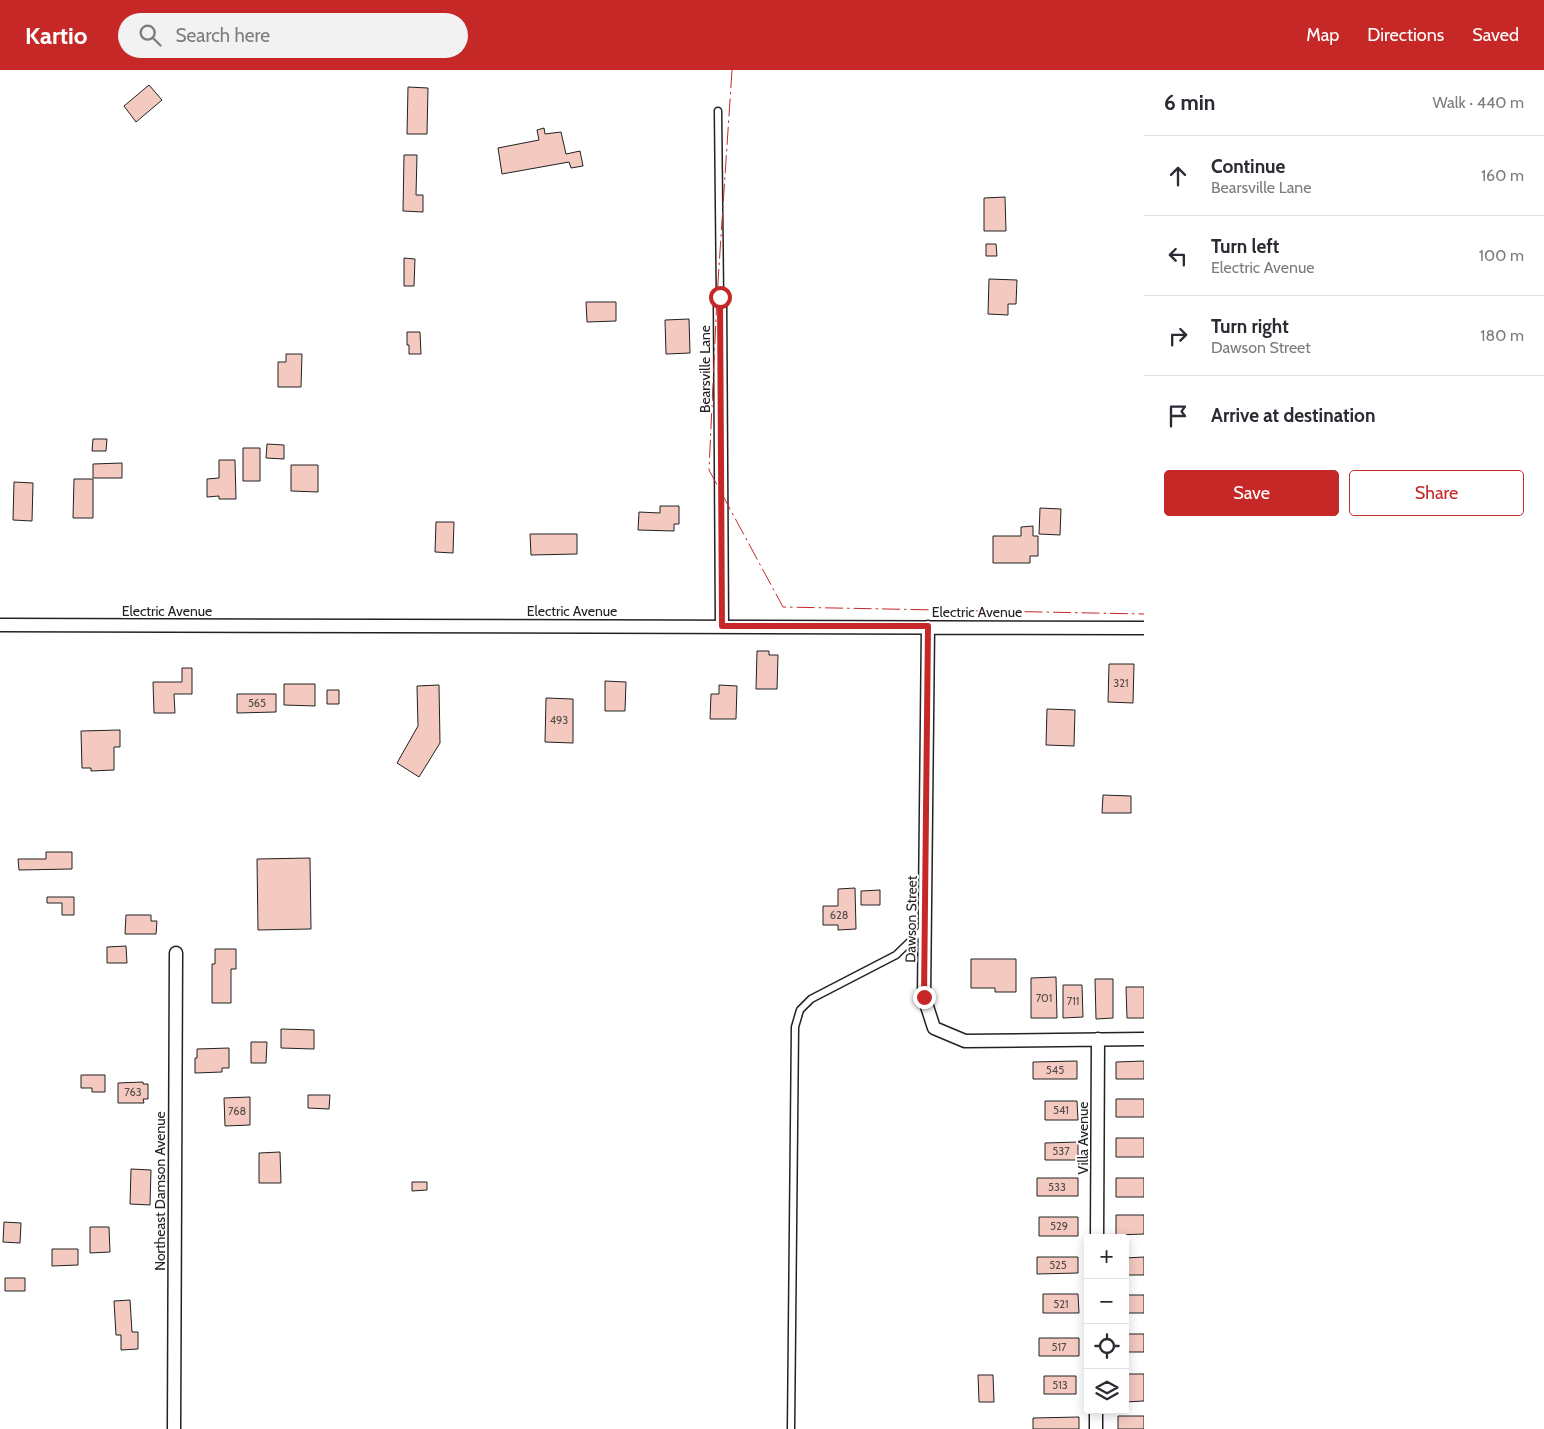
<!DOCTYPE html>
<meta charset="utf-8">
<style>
:root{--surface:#fff;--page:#f2f2f3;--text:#2b2b33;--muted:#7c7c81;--line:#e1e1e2;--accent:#c62828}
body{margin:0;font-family:Cabin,sans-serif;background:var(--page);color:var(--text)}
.controls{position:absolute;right:15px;bottom:15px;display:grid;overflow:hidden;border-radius:5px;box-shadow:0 2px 12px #0003}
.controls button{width:45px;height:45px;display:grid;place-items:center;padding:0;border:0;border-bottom:1px solid var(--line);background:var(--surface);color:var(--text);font:25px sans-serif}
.stop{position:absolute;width:15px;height:15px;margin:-11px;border:4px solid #c62828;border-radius:50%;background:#fff}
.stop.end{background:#c62828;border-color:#fff;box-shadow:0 1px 5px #0008}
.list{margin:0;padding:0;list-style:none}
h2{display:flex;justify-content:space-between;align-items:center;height:65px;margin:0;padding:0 20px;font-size:21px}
h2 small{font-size:16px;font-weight:400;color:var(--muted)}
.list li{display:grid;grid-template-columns:32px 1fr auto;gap:15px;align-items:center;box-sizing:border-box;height:80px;padding:0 20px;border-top:1px solid var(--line)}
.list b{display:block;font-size:19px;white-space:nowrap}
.list p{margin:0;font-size:16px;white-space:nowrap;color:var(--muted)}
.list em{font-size:16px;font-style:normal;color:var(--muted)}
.actions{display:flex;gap:10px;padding:15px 20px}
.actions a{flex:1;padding:11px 0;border:1px solid var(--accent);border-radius:5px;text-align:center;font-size:18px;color:var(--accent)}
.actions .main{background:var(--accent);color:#fff}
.icon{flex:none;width:28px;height:28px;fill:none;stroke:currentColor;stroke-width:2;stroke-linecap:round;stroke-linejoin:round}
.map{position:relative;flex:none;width:1144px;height:1359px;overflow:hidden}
header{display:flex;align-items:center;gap:30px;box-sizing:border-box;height:70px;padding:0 25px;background:var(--accent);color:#fff}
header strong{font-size:24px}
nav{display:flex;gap:28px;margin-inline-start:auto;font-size:18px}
.search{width:350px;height:45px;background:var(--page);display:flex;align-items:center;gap:12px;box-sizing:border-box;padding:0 18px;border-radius:28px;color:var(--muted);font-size:19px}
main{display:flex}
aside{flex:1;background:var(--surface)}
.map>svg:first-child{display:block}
.building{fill:#f3c9c0;stroke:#222}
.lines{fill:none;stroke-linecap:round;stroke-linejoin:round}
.lane-casing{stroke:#222;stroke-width:9}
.street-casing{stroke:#222;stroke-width:15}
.lane{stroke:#fff;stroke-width:6}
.street{stroke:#fff;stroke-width:12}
.power{stroke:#c62828;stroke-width:1;stroke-dasharray:18 4 2.5 4;stroke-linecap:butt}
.route{stroke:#c62828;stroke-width:6}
.labels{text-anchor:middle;stroke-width:4;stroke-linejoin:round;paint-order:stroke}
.number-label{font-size:11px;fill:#564c4a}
.street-label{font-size:14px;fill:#222;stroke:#fff}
</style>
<header>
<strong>Kartio</strong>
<div class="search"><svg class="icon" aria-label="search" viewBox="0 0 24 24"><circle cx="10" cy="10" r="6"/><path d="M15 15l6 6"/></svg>Search here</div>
<nav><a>Map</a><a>Directions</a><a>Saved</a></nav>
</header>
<main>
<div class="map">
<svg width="1144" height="1359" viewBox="0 0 1144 1359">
<rect width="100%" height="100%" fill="#fff"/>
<path class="building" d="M149,15L162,30L136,52L124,36Z
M408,17L428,18L427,64H407Z
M544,58L545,64L561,62L566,84L580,81L583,96L571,98L569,92L502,104L498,78L539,70L537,60Z
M404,85H417L416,125H423V142L403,141Z
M1005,127L1006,161H984V128Z
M986,174H996L997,186H986Z
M404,188L415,189L414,216H404Z
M989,209L1017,210L1016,234H1008V245L988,244Z
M586,232H616V251L587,252Z
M689,249L690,283L666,284L665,250Z
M407,262H420L421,284H409V275H407Z
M286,284H302L301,317H278V292H286Z
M93,369H107L106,381H92Z
M267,374L284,375V389L266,388Z
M243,378H260V411H243Z
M219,390H235L236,429H219V426L207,427V409L219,408Z
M122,393V408H93V394Z
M291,395H318V422L291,421Z
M74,409H93V448H73Z
M14,412L33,413L32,451L13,450Z
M660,436H679V454H674V461L638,460L639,442L660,443Z
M1040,438L1061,439L1060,465L1039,464Z
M436,452H454L453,483L435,482Z
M1033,456V466H1038V486H1030V493H993V466H1021V457Z
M530,464H577V484L531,485Z
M757,581H769V585H778L777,619H756Z
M1109,594H1134L1133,633L1108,632Z
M182,598H192V624H174L175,643H154L153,612H182Z
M605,611L626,612L625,641H605Z
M284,614H315V636L284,635Z
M439,615L440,673L419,707L397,693L418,656L417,616Z
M719,615L737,616L736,649H710L711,624H719Z
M327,620H339V634H327Z
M237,624H276V642L237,643Z
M546,628L573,629V673L545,672Z
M1047,639L1075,640L1074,676L1046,675Z
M120,660V677H114V700L91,701V698H82L81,661Z
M1103,725L1131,726V743H1102Z
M46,782H72V799L19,800L18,789H46Z
M310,788L311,859L258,860L257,789Z
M855,818L856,859L838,860V855H823V836H838V819Z
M880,820V835H861V821Z
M47,827H74V845H62V833H47Z
M126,845H151V851H157L156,864H125Z
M126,876L127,893H107V877Z
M215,879H236V899H231V933H212V894H215Z
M971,889H1016V922H995V918H971Z
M1056,907L1057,948H1031V908Z
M1095,909H1113V948L1096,949Z
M1063,915H1082L1083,947L1063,948Z
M1126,917H1144V948H1127Z
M281,959L314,960V979L281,978Z
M251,972H267L266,993H251Z
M229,978V998H222V1002L195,1003V988H197V979Z
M1077,991V1009H1033V992Z
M1144,991V1009H1116V992Z
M81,1005H105V1022H92V1018H81Z
M143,1012V1014H148V1029H143L144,1033H118V1013Z
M308,1025H330L329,1039L308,1038Z
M250,1027V1055L225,1056L224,1028Z
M1116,1029H1144V1047H1116Z
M1045,1031H1077L1078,1050H1045Z
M1116,1068H1144V1087H1116Z
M1078,1072V1090H1045V1073Z
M280,1082L281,1113H259V1083Z
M131,1099L151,1100L150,1135L130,1134Z
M1037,1108H1078V1126H1037Z
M1116,1108H1144V1127H1116Z
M412,1112H427V1120L412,1121Z
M1116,1145H1144V1164L1116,1165Z
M1039,1147H1078V1166H1039Z
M4,1152L21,1153L20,1173L3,1172Z
M90,1157H109L110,1182L90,1183Z
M52,1179H78V1195L52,1196Z
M1037,1187H1078V1203L1037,1204Z
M1144,1187V1205H1125V1188Z
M5,1208H25V1221H5Z
M1043,1224H1078L1079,1243H1043Z
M1125,1225H1144V1243H1125Z
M130,1230L132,1262H138V1279L121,1280V1265H116L114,1231Z
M1125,1264H1144V1282H1125Z
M1039,1268H1079V1286H1039Z
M1125,1304H1144V1331L1125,1332Z
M978,1305H993L994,1332H979Z
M1044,1306H1076V1324H1044Z
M1118,1346H1144V1359H1118Z
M1079,1347V1359H1033V1348Z"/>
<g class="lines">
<defs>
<path id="lane" d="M718,41L720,227
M791,1359L795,957L800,940L811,929L896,885L923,859"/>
<path id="street" d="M720,227L722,556
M0,555L1144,558
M928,557L924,927L934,958L965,971L1144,969
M1097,1168L1098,969
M174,1359L176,883
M1096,1359V1340"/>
</defs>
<use href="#lane" class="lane-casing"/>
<use href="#street" class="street-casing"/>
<use href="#lane" class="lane"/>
<use href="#street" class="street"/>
<path class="power" d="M732,0L717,227L709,400L783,537L1144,544"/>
</g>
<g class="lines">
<path class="route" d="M720,227L722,556H928L924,927"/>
</g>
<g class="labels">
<g class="number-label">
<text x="1121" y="617">321</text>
<text x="257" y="637">565</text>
<text x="559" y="654">493</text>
<text x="839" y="849">628</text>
<text x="1044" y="932">701</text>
<text x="1073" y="935">711</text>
<text x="1055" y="1004">545</text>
<text x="133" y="1026">763</text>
<text x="1061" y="1044">541</text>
<text x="237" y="1045">768</text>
<text x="1061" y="1085">537</text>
<text x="1057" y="1121">533</text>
<text x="1059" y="1160">529</text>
<text x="1058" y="1199">525</text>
<text x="1061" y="1238">521</text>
<text x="1059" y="1281">517</text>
<text x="1060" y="1319">513</text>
</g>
<g class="street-label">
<text transform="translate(705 299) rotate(-90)" y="5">Bearsville Lane</text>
<text x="167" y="546">Electric Avenue</text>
<text x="572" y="546">Electric Avenue</text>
<text x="977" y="547">Electric Avenue</text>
<text transform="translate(911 849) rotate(-89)" y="5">Dawson Street</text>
<text transform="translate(1083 1068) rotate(-90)" y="5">Villa Avenue</text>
<text transform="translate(160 1121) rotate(-90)" y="5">Northeast Damson Avenue</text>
</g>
</g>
</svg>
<div class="controls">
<button>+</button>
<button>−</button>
<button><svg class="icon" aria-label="locate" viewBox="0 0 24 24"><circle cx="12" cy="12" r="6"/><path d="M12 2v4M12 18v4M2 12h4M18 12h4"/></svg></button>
<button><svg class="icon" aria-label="layers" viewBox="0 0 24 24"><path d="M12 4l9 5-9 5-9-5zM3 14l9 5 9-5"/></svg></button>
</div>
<div class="stop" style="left:720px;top:227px"></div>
<div class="stop end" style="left:924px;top:927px"></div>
</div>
<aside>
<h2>6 min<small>Walk · 440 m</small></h2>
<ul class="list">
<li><svg class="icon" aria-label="ahead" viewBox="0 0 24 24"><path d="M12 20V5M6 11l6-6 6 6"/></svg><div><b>Continue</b><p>Bearsville Lane</p></div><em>160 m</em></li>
<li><svg class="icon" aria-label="left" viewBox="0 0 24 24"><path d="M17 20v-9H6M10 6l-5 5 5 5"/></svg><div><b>Turn left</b><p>Electric Avenue</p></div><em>100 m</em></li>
<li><svg class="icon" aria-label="right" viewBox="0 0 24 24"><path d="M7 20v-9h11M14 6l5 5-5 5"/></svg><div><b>Turn right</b><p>Dawson Street</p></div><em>180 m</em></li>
<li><svg class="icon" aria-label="arrive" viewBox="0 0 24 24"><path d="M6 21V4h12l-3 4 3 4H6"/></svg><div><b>Arrive at destination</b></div></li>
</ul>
<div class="actions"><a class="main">Save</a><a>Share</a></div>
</aside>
</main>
